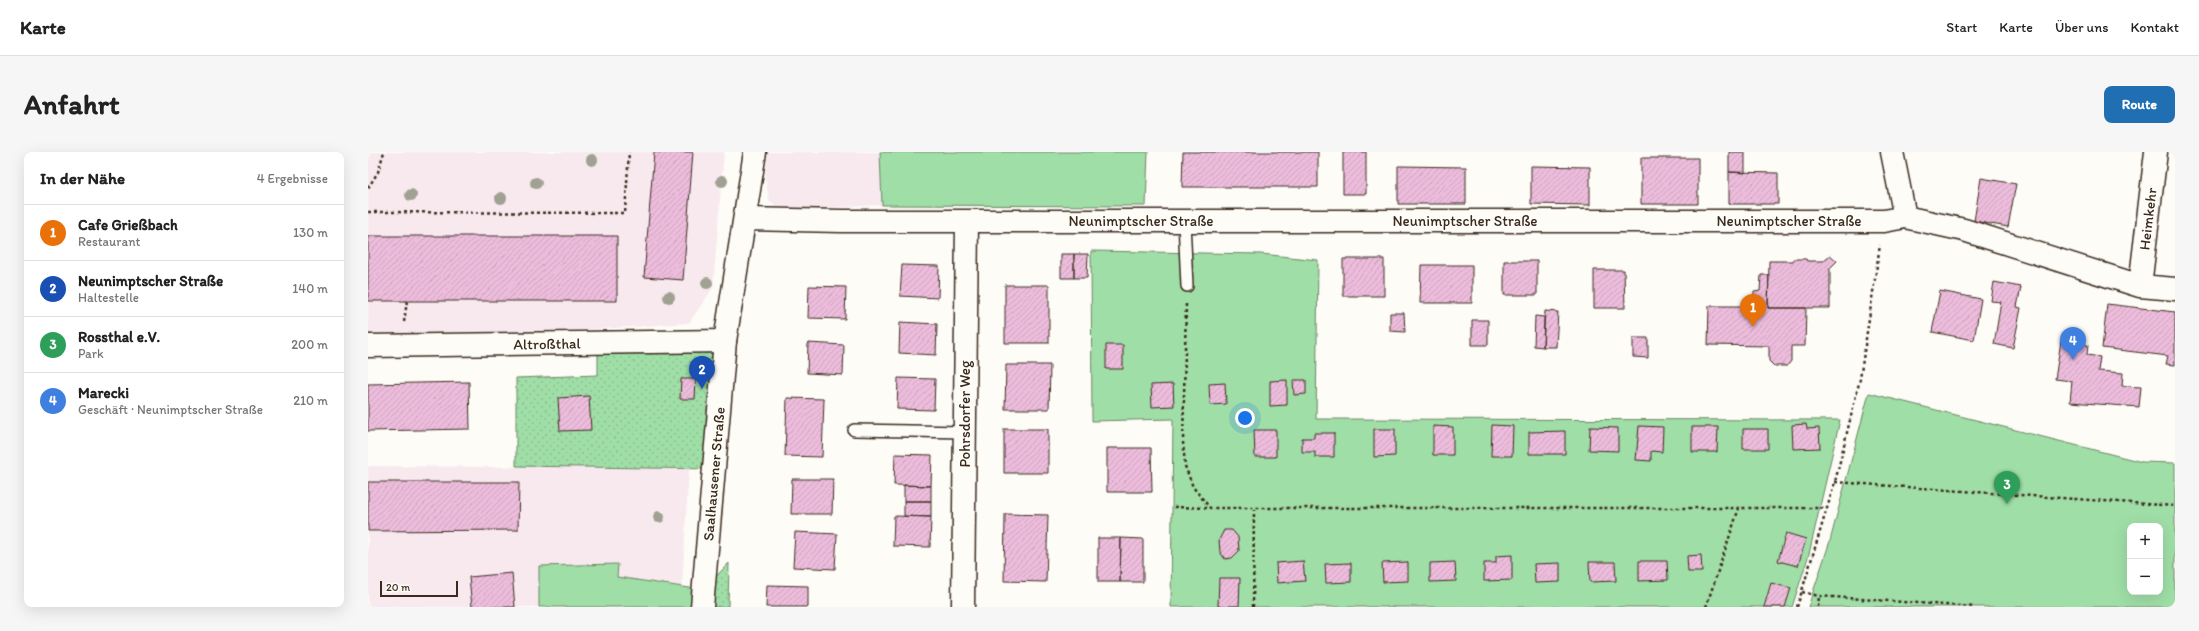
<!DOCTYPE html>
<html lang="de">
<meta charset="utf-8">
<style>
:root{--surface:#fff;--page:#f6f6f6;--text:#222;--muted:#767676;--line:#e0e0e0;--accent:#1f6fb2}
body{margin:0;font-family:Itim,sans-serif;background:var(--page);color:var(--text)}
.controls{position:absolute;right:12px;bottom:12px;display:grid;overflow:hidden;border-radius:8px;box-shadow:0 4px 16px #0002}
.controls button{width:36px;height:36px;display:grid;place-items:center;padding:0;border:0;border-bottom:1px solid var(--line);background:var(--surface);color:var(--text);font:20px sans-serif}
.scale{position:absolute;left:12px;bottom:10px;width:78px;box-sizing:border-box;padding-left:4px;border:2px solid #3b2a1e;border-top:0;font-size:11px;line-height:14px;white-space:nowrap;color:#3b2a1e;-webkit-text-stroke:3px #fdfcf7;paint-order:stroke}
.you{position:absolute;left:877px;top:266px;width:14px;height:14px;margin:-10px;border:3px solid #fff;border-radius:50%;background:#1a73e8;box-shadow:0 0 0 6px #1a73e833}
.badge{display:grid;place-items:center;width:26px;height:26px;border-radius:50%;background:var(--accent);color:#fff;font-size:13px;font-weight:700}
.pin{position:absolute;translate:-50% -33px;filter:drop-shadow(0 1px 2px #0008)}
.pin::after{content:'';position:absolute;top:21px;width:14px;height:12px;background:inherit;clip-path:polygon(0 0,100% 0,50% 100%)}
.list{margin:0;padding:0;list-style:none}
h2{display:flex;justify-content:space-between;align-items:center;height:52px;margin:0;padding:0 16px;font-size:17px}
h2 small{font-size:13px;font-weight:400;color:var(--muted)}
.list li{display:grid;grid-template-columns:26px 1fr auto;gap:12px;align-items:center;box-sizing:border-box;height:56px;padding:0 16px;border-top:1px solid var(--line)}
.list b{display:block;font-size:15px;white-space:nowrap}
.list p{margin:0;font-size:13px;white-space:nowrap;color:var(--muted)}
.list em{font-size:13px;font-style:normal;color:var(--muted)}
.map{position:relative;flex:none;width:1807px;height:455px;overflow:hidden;border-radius:8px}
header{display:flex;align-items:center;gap:24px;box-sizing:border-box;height:56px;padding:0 20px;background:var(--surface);border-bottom:1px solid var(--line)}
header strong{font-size:19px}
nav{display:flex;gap:22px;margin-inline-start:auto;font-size:14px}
.intro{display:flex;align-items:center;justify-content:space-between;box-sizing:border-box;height:96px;padding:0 24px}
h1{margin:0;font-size:28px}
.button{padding:10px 18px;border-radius:8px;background:var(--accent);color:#fff;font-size:14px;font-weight:700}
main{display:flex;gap:24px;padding:0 24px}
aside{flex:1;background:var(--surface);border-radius:8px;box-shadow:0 4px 16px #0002}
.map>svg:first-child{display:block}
.built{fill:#f8e9ef}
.grass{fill:url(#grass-dots);stroke:#6d8462}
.garden{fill:#9fdea7;stroke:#6d8462;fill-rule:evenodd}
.building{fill:url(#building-hatch);stroke:#3b2a1e}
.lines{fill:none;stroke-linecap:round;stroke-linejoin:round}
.service-casing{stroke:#3b2a1e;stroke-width:14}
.minor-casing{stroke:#3b2a1e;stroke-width:25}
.tertiary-casing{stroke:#3b2a1e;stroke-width:25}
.path{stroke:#3b2a1e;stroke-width:2.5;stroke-dasharray:3 3;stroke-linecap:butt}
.service{stroke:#fdfcf7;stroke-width:11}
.minor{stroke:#fdfcf7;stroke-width:22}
.tertiary{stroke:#fdfcf7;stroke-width:22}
.tree{fill:#a0a192}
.labels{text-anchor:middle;stroke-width:3;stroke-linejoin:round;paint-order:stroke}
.street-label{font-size:15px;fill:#3b2a1e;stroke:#fdfcf7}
</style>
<header>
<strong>Karte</strong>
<nav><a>Start</a><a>Karte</a><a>Über uns</a><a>Kontakt</a></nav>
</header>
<div class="intro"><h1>Anfahrt</h1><a class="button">Route</a></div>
<main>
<aside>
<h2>In der Nähe<small>4 Ergebnisse</small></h2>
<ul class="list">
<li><span class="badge" style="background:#e8710a">1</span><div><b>Cafe Grießbach</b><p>Restaurant</p></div><em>130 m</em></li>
<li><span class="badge" style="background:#1a4fb4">2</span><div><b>Neunimptscher Straße</b><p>Haltestelle</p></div><em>140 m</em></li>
<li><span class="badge" style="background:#2e9e5b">3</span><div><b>Rossthal e.V.</b><p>Park</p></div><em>200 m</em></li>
<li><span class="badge" style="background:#3f7fe0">4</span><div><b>Marecki</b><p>Geschäft · Neunimptscher Straße</p></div><em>210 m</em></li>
</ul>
</aside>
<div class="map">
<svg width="1807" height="455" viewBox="0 0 1807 455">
<defs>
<pattern id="grass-dots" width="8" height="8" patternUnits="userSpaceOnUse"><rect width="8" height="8" fill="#9fdea7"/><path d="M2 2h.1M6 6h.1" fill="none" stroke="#8abf8f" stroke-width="1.8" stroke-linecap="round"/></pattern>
<pattern id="building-hatch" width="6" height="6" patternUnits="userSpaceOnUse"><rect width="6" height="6" fill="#edbcdc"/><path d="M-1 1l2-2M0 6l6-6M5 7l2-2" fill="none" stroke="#cca2bc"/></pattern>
</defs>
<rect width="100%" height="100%" fill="#fdfcf7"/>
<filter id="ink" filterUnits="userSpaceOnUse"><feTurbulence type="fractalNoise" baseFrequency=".025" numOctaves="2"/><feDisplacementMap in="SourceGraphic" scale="8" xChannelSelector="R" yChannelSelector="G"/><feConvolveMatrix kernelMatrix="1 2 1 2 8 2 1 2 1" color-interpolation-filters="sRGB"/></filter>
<g filter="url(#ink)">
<path class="built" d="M0,0H356L345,136L321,171L233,177L0,186Z
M400,0H512L514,53L412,58L401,48L397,27Z
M0,314L321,316L314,435L249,425V412L172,414L171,455H0Z"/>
<path class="grass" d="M357,189L346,317L148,314V226L230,223V191Z
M361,411L360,455H334L335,438Z"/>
<path class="garden" d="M512,0H780L778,54L514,53Z
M723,99L893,102L950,108L948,267L1472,268L1441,402L1424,455H803L805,267L724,269Z
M1501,241L1774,310L1807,311V455H1440L1462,389ZM1762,374H1792V440H1762Z
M250,412L249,425L335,438L334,455H171V414Z"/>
<path class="building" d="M286,0H325L315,128L276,125Z
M815,0H950V35H814Z
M975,0H998V42H975Z
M1361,0H1377V21L1361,20Z
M1273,6H1330V52H1273Z
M1030,14L1098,15V52H1030Z
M1163,14L1222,15V53L1163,52Z
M1361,20L1410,21V52H1361Z
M1613,26L1648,32L1640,75L1606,69Z
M0,84H249V149H0Z
M693,102H706V126H693Z
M706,102H720L719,126H706Z
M1462,103L1469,109L1462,116V156H1400L1401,109H1425V107H1438L1439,109H1455Z
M975,107H1016V144H975Z
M1136,109H1169V143H1136Z
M534,113L571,114L570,146L532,144Z
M1053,113H1104V151H1052Z
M1226,118H1256L1257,156H1226Z
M1393,123H1401L1400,156H1438L1437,194H1423V209L1419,214H1406L1401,209V194L1340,193L1341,154H1385L1386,140L1392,139Z
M1626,130L1653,135L1649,155L1653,156L1645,196L1626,192L1633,150L1623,149Z
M637,133H681V191H637Z
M441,134L478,135L477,167L440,166Z
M1572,139L1613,147L1606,188L1564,180Z
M1739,152L1807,160V213L1798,212L1800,204L1734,196Z
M1177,159L1190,160L1188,195H1175Z
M1022,161H1036L1037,180L1022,179Z
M1167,164L1176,165L1175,195L1166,194Z
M1104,168H1120V193H1104Z
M532,170L569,172L568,203L531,201Z
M1265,186H1280V206L1265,205Z
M1693,189L1720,193L1719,203L1732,205L1730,219L1755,221L1754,234L1773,235L1771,255L1702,250L1704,229L1687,227Z
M440,191L476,193L475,223L439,221Z
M738,193H755V217H738Z
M638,213H682L681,257H637Z
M530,226L567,227L566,258L529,257Z
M313,227H328L327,247H312Z
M919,228V253L902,254V229Z
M925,228H938V242L926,243Z
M101,230L102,277L0,279V232Z
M857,231L858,252L842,253L841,232Z
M805,232L806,254L784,255L783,233Z
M221,244L223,278L192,279L190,246Z
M419,246L456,247L454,305L417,304Z
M1438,272L1439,277L1451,276L1452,296L1425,297L1424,273Z
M1124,273L1145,274L1144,304H1123Z
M1065,274L1085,275V303H1065Z
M1271,274L1295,275L1294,300L1283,299V309L1268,308Z
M1222,275L1250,276V299L1221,298Z
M1324,275H1350L1349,300H1324Z
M636,277H680V321H636Z
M1006,277H1027V304L1006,305Z
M1375,277H1400V297H1375Z
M886,278H908V305H887Z
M1197,279V302H1161V280Z
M946,281H966V305H947V300H934V286H946Z
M739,296H783L784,340H739Z
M527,302L564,303L563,334L526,333Z
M424,327H465L464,362H423Z
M0,330H151L150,378L0,379Z
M536,333L563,334V349H536Z
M536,349H563V365L536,364Z
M637,362L680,363L678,430L636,429Z
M526,364L563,365L562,395L525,394Z
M856,378H864L870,385L871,399L864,406L857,407L852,400L851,388Z
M427,380L469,382L467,417L425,415Z
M1418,381L1438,387L1430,414L1410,409Z
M730,386H753L752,430H730Z
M753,386L775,387V430H752Z
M1144,403V428L1116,429V411H1128V404Z
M1333,403L1334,420H1320L1319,404Z
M935,409L937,429L909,431L908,411Z
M1271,409H1299L1300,428L1271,429Z
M1040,410V429L1015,430L1014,411Z
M1087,410L1088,429L1062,430V411Z
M1221,410H1247L1248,429L1222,430Z
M983,411V430L958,431L957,412Z
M1192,411V430L1167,431L1166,412Z
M144,421L147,455H104L101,425Z
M851,426H872L871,454H850Z
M1403,431L1423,436L1417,455H1396Z
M399,433L440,434V455H398Z"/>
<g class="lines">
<defs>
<path id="service" d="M816,69L819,134
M486,278L597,280"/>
<path id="minor" d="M1524,0L1537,65
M377,67L473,69H1516L1537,65L1596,78L1772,134L1807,137
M1772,134L1788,0
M0,194L357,189
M595,455L599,69"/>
<path id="tertiary" d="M334,455L357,189L387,0"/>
</defs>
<use href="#service" class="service-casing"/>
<use href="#minor" class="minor-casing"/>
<use href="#tertiary" class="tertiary-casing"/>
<path class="path" d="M0,36L10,20L16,0
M0,60L257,61L261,0
M818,152L815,290L817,314L825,335L842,356H1459
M36,170L39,149
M1467,330L1807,354
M806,355L842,356
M1434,440L1451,444L1607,455
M885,455L886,358
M1338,455L1371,356
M1429,455L1467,330L1492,227L1512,93
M1450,455L1451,444"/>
<use href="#service" class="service"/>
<use href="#minor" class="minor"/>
<use href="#tertiary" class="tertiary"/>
</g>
<g class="tree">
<circle cx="224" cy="8" r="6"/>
<circle cx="354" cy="29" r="6"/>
<circle cx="168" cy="31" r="6"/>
<circle cx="43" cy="43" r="6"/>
<circle cx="133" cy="46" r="6"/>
<circle cx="339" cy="131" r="6"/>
<circle cx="301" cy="145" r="6"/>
<circle cx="291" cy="365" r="6"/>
</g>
</g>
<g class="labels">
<g class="street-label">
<text transform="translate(1780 67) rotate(-83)" y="5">Heimkehr</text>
<text x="773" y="74">Neunimptscher Straße</text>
<text x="1097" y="74">Neunimptscher Straße</text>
<text x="1421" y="74">Neunimptscher Straße</text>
<text transform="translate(179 192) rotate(-1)" y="5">Altroßthal</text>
<text transform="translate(597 262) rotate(-90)" y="5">Pohrsdorfer Weg</text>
<text transform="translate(346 322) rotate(-85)" y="5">Saalhausener Straße</text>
</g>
</g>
</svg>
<div class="controls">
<button>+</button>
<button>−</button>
</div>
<div class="scale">20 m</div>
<div class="you"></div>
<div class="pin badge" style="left:1385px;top:175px;background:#e8710a">1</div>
<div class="pin badge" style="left:334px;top:237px;background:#1a4fb4">2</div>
<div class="pin badge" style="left:1639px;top:352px;background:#2e9e5b">3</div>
<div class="pin badge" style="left:1705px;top:208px;background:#3f7fe0">4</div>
</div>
</main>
